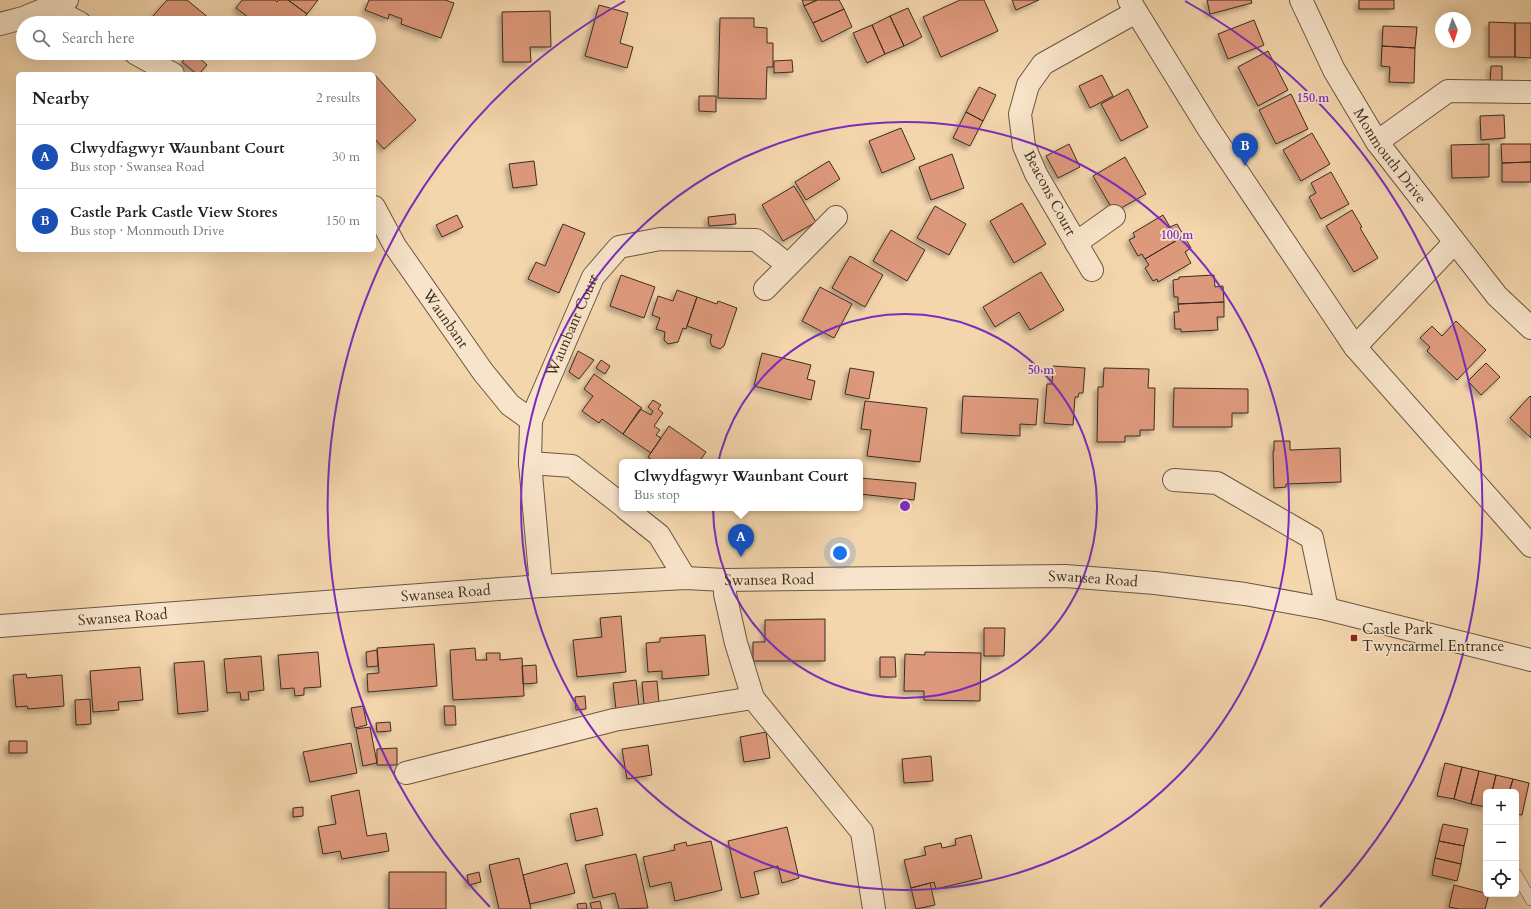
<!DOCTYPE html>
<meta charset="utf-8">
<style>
:root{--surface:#fff;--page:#f2f2f2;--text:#202124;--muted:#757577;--line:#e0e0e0;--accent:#b45309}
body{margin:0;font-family:Cardo,serif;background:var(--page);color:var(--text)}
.controls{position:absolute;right:12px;bottom:12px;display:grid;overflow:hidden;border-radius:6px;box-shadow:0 4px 16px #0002}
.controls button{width:36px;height:36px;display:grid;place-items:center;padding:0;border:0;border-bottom:1px solid var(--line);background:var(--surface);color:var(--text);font:20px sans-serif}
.compass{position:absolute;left:1435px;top:12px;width:36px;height:36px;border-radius:50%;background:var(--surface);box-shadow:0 4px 16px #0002;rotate:177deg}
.you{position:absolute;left:840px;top:553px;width:14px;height:14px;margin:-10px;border:3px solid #fff;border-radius:50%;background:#1a73e8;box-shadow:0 0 0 6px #1a73e833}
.badge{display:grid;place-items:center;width:26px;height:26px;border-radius:50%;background:var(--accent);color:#fff;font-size:13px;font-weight:700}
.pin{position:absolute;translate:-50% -33px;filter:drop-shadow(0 1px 2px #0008)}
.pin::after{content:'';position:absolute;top:21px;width:14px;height:12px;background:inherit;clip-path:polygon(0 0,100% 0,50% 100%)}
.popup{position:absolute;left:619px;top:459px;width:244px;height:52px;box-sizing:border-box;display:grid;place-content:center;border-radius:6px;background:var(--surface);filter:drop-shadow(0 1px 3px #0005);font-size:13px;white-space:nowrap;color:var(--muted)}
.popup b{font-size:15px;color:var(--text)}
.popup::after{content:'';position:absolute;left:50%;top:100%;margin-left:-8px;border:8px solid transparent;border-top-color:var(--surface)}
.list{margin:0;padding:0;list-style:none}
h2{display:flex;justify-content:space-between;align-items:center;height:52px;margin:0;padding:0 16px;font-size:17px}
h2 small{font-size:13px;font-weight:400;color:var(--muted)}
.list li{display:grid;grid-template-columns:26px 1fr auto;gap:12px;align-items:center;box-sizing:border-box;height:64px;padding:0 16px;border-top:1px solid var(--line)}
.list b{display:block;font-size:15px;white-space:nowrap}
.list p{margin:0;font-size:13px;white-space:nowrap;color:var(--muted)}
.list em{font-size:13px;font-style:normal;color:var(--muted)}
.icon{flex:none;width:22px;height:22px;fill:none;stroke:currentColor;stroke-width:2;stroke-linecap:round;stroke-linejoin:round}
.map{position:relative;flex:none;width:1531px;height:909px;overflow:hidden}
.search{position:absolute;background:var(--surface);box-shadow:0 4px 16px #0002;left:16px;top:16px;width:360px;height:44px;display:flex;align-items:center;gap:10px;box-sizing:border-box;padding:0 14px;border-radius:22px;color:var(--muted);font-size:15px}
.panel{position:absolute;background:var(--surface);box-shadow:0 4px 16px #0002;left:16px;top:72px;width:360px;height:180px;border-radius:6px}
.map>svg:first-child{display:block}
.building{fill:#de997c;stroke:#3b2d1f;filter:url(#shadow)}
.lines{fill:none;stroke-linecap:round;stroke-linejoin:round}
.service-casing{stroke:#695742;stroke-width:12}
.minor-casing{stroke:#695742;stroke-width:24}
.tertiary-casing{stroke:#695742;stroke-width:24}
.service{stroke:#f8e4ca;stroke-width:11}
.minor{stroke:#f8e4ca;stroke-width:22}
.tertiary{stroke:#f8e4ca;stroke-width:22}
.ring{fill:none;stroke:#7b2cbf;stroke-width:2}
.poi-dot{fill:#8f2418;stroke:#f8e4ca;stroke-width:1.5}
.labels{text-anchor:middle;stroke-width:3.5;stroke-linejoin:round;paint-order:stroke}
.street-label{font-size:15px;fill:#3b2d1f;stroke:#f8e4ca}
.poi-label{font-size:15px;fill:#3b2d1f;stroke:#f8e4ca;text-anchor:start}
.centre{fill:#7b2cbf;stroke:#f8e4ca;stroke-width:2}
.ring-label{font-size:12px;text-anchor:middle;font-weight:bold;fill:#7b2cbf;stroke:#f8e4ca;stroke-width:3.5;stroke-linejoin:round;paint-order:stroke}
</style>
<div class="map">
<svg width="1531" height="909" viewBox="0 0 1531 909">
<defs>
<filter id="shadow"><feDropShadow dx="-3.5" dy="3.5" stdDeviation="2" flood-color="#0004"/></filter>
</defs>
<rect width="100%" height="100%" fill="#f4d6ad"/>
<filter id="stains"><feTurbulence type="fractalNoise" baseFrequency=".005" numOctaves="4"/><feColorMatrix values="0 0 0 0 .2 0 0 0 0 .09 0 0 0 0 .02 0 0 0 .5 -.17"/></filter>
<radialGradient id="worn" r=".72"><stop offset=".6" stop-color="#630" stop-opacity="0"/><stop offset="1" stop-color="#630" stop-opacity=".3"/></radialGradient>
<path class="building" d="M167,0H187L215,23H161L153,16Z
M242,0H275L277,2L278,0H288L307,14L300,23H256L236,8Z
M288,0H318L307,14Z
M369,0H445L454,3L441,38L401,24L402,19L389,14L388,19L365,10Z
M802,0H817L804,6Z
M817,0H839L844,9L813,23L804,6Z
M960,0H984L998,31L941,57L923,17Z
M1012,0H1039L1016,10Z
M1207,0H1251L1252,3L1210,14Z
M1359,0H1394V9H1359Z
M599,5L628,13L620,43L633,47L627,68L585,56Z
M908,8L922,37L904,46L890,16Z
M844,9L852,27L822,42L813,23Z
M550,11L551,47H530L531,62H503L502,12Z
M890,16L904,46L885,54L872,25Z
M720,18H754V27L767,28V43H773V67H767L766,99L718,98Z
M1254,20L1264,45L1228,59L1218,34Z
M1489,22L1515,23V57H1489Z
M1515,23H1531V58L1515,57Z
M872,25L885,54L867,63L853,33Z
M1383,26L1417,27L1415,48L1382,46Z
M1382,46L1415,48L1414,83L1389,82L1390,67L1381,66Z
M1268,51L1288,90L1258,106L1238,67Z
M190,53H194L207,65L199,74H197L182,62Z
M792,60L793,72L774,73V61Z
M1491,66H1502V85H1490Z
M374,74L416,120L384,149L374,138Z
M1102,75L1113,96L1090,108L1079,86Z
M979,87L996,95L983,121L966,112Z
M1128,89L1148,127L1121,141L1101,104Z
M1291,94L1308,129L1276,144L1259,110Z
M699,96H716V112L699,111Z
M966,112L983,121L970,146L953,138Z
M1504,115L1505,138L1481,140L1480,116Z
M901,128L915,159L882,173L869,141Z
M1312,133L1330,164L1301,181L1283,150Z
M1069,144L1080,167L1058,178L1046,156Z
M1489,144V177L1452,178L1451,145Z
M1501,144H1531V162L1502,163Z
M952,154L964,188L931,200L919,167Z
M1125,157L1146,194L1114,212L1093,176Z
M534,161L537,185L513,188L509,164Z
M829,161L840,179L806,200L795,182Z
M1531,162V182H1502V163Z
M1331,172L1349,204L1321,219L1309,197L1316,193L1311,183Z
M794,186L816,222L783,241L762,205Z
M1022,203L1046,244L1014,263L990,221Z
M935,206L966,224L949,255L917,238Z
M1352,210L1362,227L1360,228L1378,258L1354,272L1326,226Z
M735,214L736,224L709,226L708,217Z
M457,215L463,227L442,237L436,225Z
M1163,215L1170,227L1177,224L1184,236L1145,259L1142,254L1138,256L1129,240L1135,237L1133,233Z
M563,224L585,233L559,293L528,279L536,262L545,266Z
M891,230L925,250L907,281L873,261Z
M1184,236L1191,248L1185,252L1191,263L1158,282L1157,279L1153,281L1145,268L1149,265L1145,259Z
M850,256L883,275L865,307L832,288Z
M1041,272L1064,310L1030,330L1019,312L995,327L983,307Z
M621,275L655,287L644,318L610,306Z
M1214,275L1215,287L1223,286L1224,302L1178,304V297H1174L1173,280L1179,279V277Z
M820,287L852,304L834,338L802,321Z
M677,290L697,297L686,329L683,328L678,342L668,344L664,340L665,332L656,329L660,318L652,315L658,296L673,301Z
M697,297L717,304L718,301L737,308L724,346L720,349L712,346L710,341L712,335L687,326Z
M1224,302V317H1217L1218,330L1181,332V329H1175L1174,312H1179L1178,304Z
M1456,321L1486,350L1457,380L1427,351L1430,347L1420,338L1432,326L1442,336Z
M578,351L594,360L579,379L569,372Z
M762,353L811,365L807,379L815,381L811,400L754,386Z
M601,360L610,366L605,374L596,368Z
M1486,363L1500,377L1481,395L1468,381Z
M1053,366L1085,368L1083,393H1079L1078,397H1075L1073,425L1044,423L1047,384H1052Z
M850,368L874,372L869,399L845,394Z
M1104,368L1149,369L1148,388H1155L1154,430H1140V436H1125V442H1097L1098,387H1103Z
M594,374L642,408L623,434L602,419L599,423L582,411L593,396L584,389Z
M1174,388L1248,389V413H1232V427H1173Z
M963,396L1038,399L1036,425L1020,424V436L961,433Z
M1530,396L1531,397V438L1510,418Z
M653,400L661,405L658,409L663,413L654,426L660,430L656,435L661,438L651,453L623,434L640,409L651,415L653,411L648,407Z
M865,401L927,408L920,462L867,456L871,430L861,429Z
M669,426L706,452L699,462H655L648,457Z
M1274,441H1290V450L1340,448L1341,482L1286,484V487L1274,488L1273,451H1274Z
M860,478L916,483L914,500L860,494Z
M621,616L626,672L577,677L573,640L602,637L600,618Z
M825,619V661H753V642H765V620Z
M984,628H1005L1004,656H984Z
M705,635L709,675L662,679V671L648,672L646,643L660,642V638Z
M434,644L437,686L368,692L367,674L379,673L377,648Z
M475,648L476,660H487L486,653H500V660L522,658L524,696L453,700L450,650Z
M377,650L378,666L367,667L366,652Z
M318,652L321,687L304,688V695L295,696L294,688L281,689L278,655Z
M925,652L981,653L980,701L924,700V691H904L905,654L925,655Z
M261,656L264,690L248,692L249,700H241L240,692L227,693L224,659Z
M880,657H895L896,677H880Z
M204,661L208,711L178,714L174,663Z
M536,665L537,683L523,684L522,666Z
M140,667L143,700L118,702L119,710L93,712L90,671Z
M26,674L27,678L62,675L64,706L28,709L27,706L16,707L13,675Z
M636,680L639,707L616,709L613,683Z
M657,681L659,703L644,704L642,682Z
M585,696L586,709L576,710L575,697Z
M90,699L91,724L76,725L75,700Z
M363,706L367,725L355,728L351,708Z
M444,706H455L456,725H445Z
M390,722L391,731L377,732L376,723Z
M370,727L377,763L363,766L356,729Z
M766,732L770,758L744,762L740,737Z
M9,741H27V753H9Z
M351,743L357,773L310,782L303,752Z
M648,745L652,775L627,779L622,749Z
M397,748V765H377V749Z
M931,756L933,781L904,783L902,759Z
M1445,763L1462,767L1454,799L1437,796Z
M1462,767L1479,771L1471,804L1454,799Z
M1479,771L1496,775L1492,792H1486V807L1471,804Z
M1496,775L1513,779L1509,792H1492Z
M1513,779L1529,783L1522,815L1516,814V792H1509Z
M359,790L367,836L386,833L389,851L342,859L340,851L323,854L318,827L336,824L331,796Z
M303,807V816L293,817V808Z
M597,808L603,835L576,841L570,814Z
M1443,824L1468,829L1464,846L1439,841Z
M787,827L799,878L782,883L778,866L754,872L759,894L741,898L728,841Z
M971,835L982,878L936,889L934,882L911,888L904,860L926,855L924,847L941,843L942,848L956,845L955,839Z
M711,841L722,890L675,901L671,882L650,887L643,857L675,850L674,845L686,842L687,846Z
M1439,841L1464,846L1461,864L1435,858Z
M636,854L648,908L619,909L615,893L593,898L585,865Z
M519,858L531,909H499L489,865Z
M1435,858L1461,864L1457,881L1432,875Z
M567,863L575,893L530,904L523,875Z
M389,872H446V909H389Z
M479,872L481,882L469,885L467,875Z
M930,883L935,905L916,909L911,888Z
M1454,885L1489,894L1485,909H1459L1449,907Z
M600,901L602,909H592L590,903Z
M586,903L587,909H578L577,904Z"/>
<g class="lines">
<defs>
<path id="service" d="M1516,874L1531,900"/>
<g id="minor">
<path d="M1129,0L1208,128L1355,347L1531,546"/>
<path id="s1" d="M1301,0L1334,70L1377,142L1497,296L1531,328"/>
<path d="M50,7L80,23"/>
<path d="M0,24L23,18L67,0"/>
<path d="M135,53L173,74"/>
<path d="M1377,142L1448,91L1531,92"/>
<path id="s2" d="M374,207L395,246L483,372L510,405L531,420"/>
<path d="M1076,243L1114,216"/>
<path d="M1092,270L1036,174L1024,146L1020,114L1028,85L1043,64L1136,12"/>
<path d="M765,289L836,217"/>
<path d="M1355,347L1454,243"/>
<path d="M530,463L572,466L622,505"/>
<path d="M1174,480L1217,483L1312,538L1327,609"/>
<path d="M625,508L659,535L685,578"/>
<path d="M725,580V594L736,643L753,698L862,832L874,909"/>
<path id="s3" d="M541,586L530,463L531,420L593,277L619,247L660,239L756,240L788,265"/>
<path d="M406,773L614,720L753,698"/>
</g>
<g id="tertiary">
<path id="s4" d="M0,626L541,586L685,578L725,580L1065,576L1155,583L1245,594L1327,609L1531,660"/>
</g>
</defs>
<use href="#service" class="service-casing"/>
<use href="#minor" class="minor-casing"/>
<use href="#tertiary" class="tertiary-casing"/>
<use href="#service" class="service"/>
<use href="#minor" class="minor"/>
<use href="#tertiary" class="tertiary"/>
</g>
<g class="ring">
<circle cx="905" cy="506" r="192"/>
<circle cx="905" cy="506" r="384"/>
<path d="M490 907A577 577 0 0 1 625 1M1185 1A577 577 0 0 1 1320 907"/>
</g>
<rect class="poi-dot" x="1350" y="634" width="8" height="8" rx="2"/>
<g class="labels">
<g class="street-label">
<text dy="5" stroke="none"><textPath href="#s1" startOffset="180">Monmouth Drive</textPath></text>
<text transform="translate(1050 193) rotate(62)" y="5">Beacons Court</text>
<text dy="5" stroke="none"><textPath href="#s2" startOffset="133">Waunbant</textPath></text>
<text dy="5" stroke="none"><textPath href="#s3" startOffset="270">Waunbant Court</textPath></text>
<text dy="5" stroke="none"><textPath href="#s4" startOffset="771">Swansea Road</textPath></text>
<text dy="5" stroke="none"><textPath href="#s4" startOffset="1095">Swansea Road</textPath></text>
<text dy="5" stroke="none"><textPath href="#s4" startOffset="447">Swansea Road</textPath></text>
<text dy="5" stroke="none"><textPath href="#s4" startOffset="123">Swansea Road</textPath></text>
</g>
<g class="poi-label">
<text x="1362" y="634">Castle Park<tspan x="1362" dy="17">Twyncarmel Entrance</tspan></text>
</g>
</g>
<circle cx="905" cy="506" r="6" class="centre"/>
<g class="ring-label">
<text x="1313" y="102">150 m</text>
<text x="1177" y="239">100 m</text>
<text x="1041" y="374">50 m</text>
</g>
<rect width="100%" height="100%" filter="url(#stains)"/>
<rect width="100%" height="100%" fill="url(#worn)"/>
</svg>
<div class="controls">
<button>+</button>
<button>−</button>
<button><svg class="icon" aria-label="locate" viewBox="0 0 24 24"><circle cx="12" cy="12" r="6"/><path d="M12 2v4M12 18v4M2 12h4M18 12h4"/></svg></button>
</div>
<svg class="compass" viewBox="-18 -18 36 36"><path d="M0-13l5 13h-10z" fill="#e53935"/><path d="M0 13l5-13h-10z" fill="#757577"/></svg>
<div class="you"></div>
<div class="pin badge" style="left:741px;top:557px;background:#1a4fb4">A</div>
<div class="popup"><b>Clwydfagwyr Waunbant Court</b>Bus stop</div>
<div class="pin badge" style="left:1245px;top:166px;background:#1a4fb4">B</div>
<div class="search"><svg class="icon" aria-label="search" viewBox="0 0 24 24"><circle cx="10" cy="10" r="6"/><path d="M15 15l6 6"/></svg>Search here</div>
<section class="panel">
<h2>Nearby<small>2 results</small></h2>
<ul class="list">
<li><span class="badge" style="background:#1a4fb4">A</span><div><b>Clwydfagwyr Waunbant Court</b><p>Bus stop · Swansea Road</p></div><em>30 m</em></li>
<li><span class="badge" style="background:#1a4fb4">B</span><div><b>Castle Park Castle View Stores</b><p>Bus stop · Monmouth Drive</p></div><em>150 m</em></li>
</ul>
</section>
</div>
